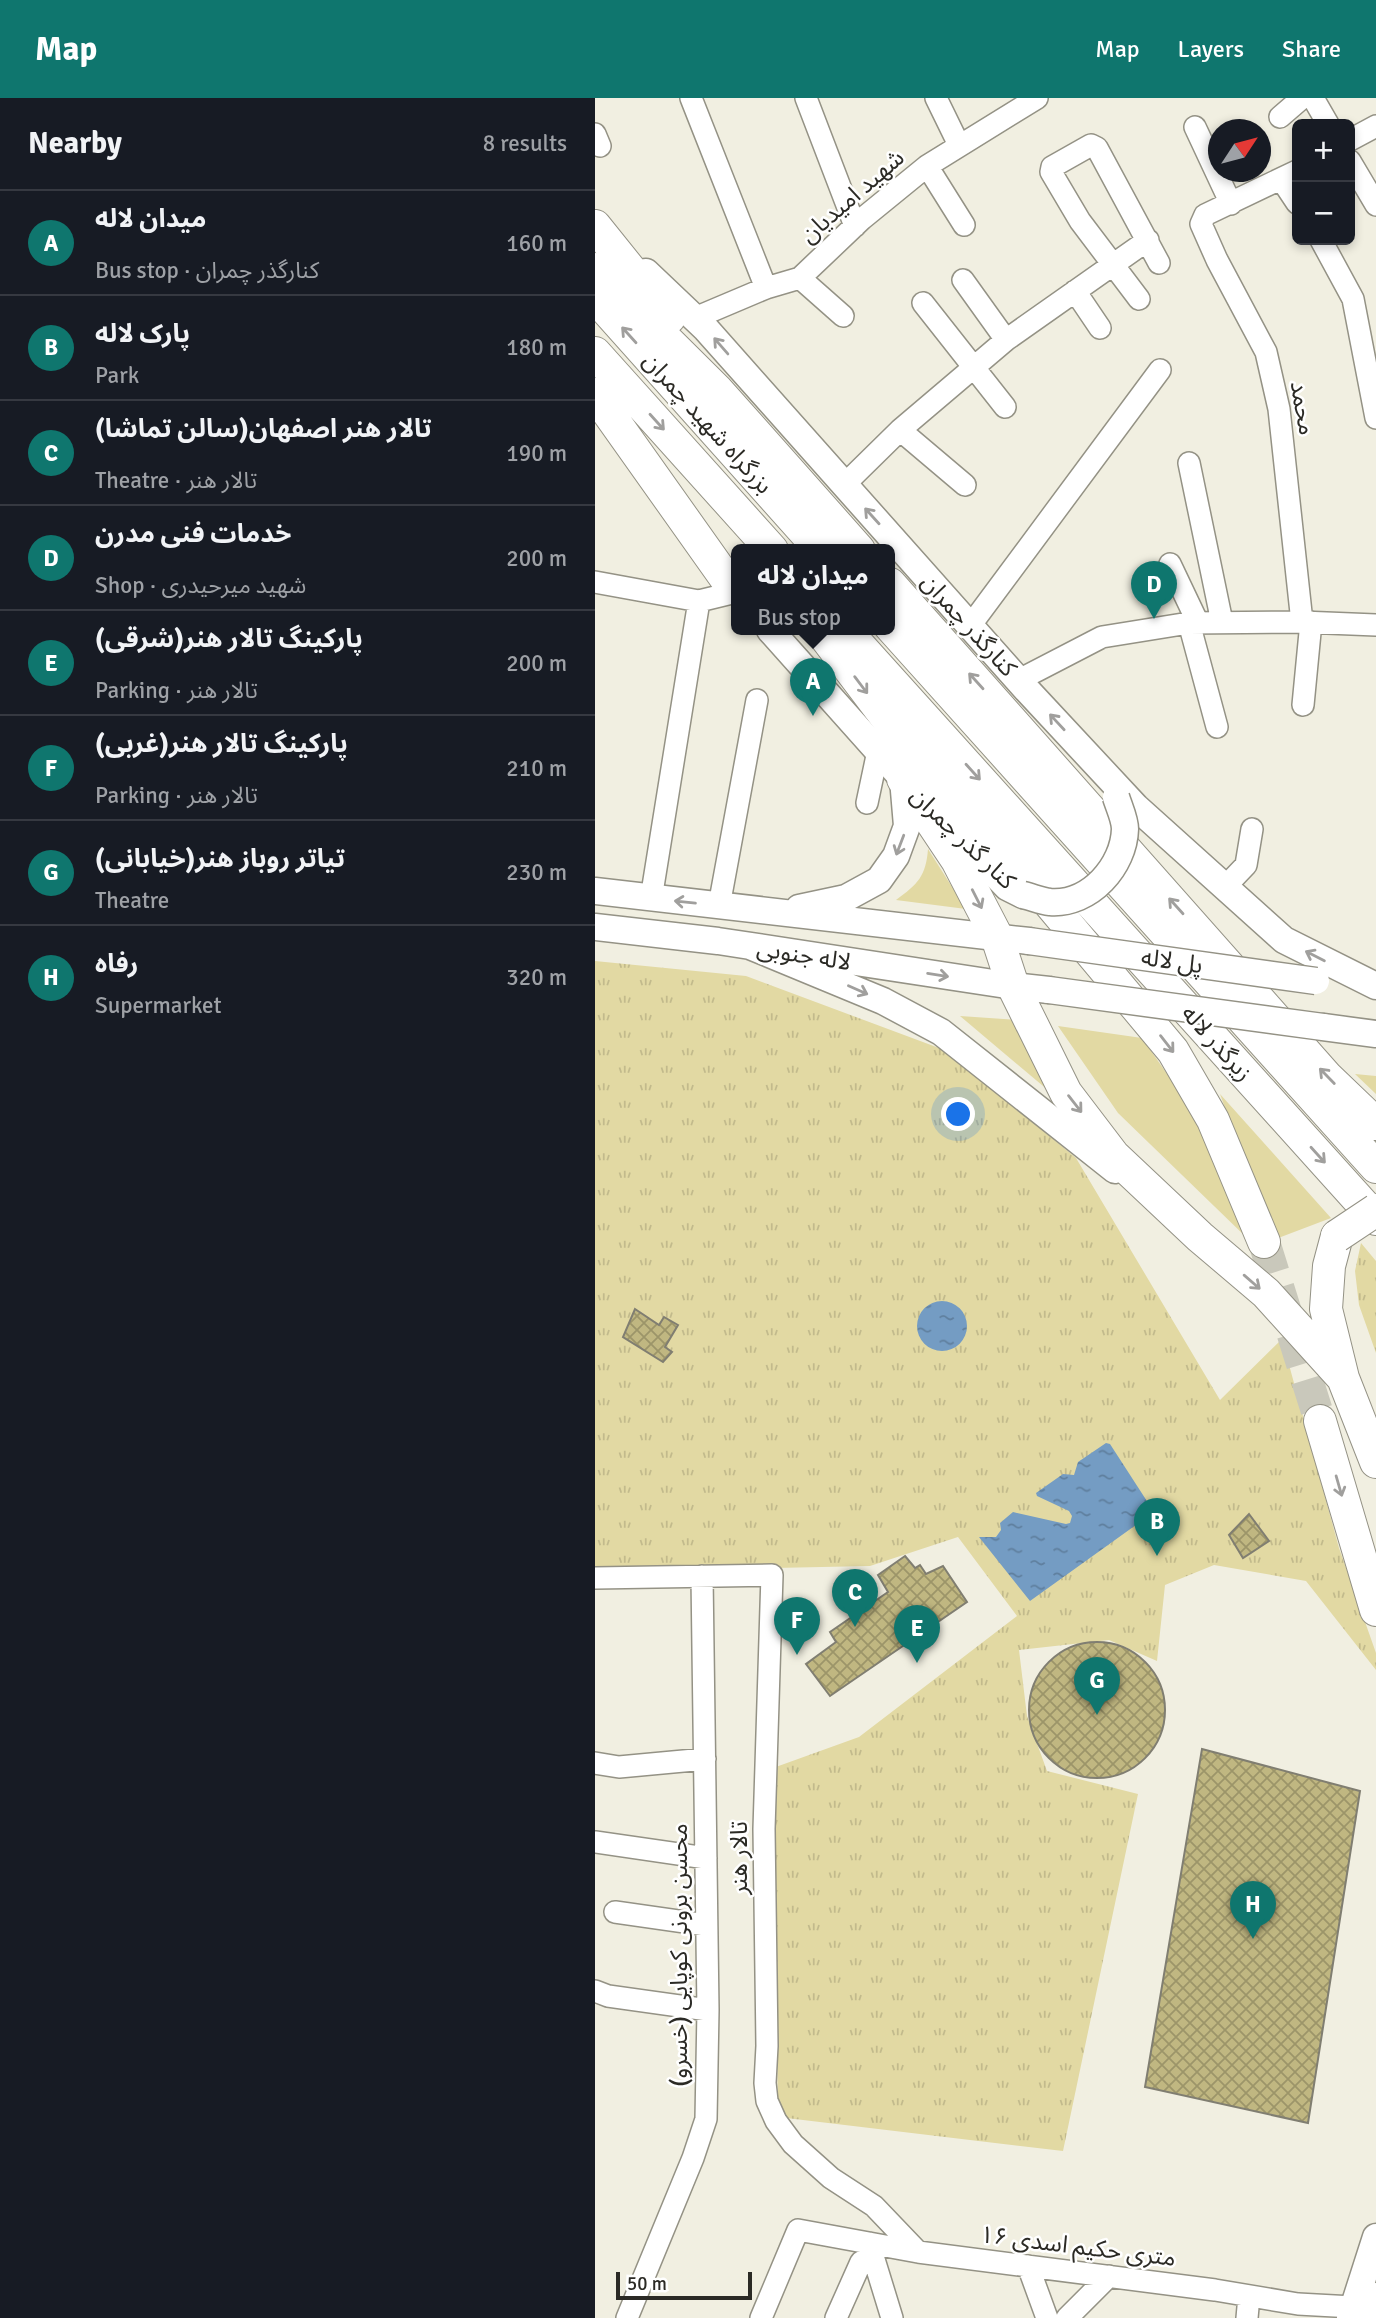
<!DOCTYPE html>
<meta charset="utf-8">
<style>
:root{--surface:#171b24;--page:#20242c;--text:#f1f3f6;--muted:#9ea1a6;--line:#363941;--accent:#0f766e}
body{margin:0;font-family:Signika,"Noto Sans Arabic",sans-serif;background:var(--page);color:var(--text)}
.controls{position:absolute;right:21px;top:21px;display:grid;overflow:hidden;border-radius:10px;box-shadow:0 4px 10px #0003}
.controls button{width:63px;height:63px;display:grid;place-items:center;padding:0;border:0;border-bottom:2px solid var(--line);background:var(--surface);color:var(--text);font:35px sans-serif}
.compass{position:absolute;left:613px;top:21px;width:63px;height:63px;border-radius:50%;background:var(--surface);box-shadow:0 4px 10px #0003;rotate:54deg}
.scale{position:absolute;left:21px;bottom:18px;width:136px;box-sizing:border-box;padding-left:7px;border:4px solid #2b2a25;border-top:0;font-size:19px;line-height:24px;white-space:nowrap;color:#2b2a25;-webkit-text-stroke:5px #fff;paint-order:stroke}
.you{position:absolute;left:364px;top:1017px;width:24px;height:24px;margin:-18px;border:5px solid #fff;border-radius:50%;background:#1a73e8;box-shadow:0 0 0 10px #1a73e833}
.badge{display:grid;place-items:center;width:46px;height:46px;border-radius:50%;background:var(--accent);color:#fff;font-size:23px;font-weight:700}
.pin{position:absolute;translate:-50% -58px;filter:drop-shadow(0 2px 4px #0008)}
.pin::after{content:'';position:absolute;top:37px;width:24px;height:21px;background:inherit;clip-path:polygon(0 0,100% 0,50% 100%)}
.popup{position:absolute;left:136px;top:446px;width:164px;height:91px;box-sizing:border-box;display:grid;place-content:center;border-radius:10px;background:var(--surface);filter:drop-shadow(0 2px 5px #0005);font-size:23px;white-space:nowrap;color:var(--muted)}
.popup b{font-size:26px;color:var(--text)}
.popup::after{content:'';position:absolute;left:50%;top:100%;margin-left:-14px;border:14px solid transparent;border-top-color:var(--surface)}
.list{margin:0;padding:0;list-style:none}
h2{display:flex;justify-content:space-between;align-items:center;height:91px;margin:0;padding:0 28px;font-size:30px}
h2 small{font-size:23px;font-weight:400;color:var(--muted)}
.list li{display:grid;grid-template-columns:46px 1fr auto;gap:21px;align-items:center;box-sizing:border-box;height:105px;padding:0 28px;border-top:2px solid var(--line)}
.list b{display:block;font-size:26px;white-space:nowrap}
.list p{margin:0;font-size:23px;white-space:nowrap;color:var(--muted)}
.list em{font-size:23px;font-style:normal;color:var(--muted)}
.map{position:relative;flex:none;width:781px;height:2220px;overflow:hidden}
header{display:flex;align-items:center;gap:42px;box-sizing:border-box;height:98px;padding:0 35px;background:var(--accent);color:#fff}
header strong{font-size:33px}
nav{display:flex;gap:38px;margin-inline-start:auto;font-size:24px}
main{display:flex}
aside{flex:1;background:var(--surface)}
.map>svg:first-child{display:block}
.grass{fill:#e2d9a3}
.park{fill:url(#park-tufts)}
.water{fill:url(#water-ripples)}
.building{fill:url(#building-cross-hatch);stroke:#807e71;stroke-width:2}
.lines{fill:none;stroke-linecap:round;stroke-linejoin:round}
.highway-tunnel{stroke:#c9c8bb;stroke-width:32;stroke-dasharray:32 16;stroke-linecap:butt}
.minor-casing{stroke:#949285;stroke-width:24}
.major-casing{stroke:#949285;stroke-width:29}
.highway-casing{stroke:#949285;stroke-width:34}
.minor{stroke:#fff;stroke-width:21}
.major{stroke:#fff;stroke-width:26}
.highway{stroke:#fff;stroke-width:32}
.major-bridge-casing{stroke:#949285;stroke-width:29;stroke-linecap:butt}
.highway-bridge-casing{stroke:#949285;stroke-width:34;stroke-linecap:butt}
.major-bridge{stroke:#fff;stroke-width:26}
.highway-bridge{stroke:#fff;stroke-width:32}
.oneway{stroke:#a09f9d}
.labels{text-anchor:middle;stroke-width:5;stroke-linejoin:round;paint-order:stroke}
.street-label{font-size:24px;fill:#2b2a25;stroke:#fff}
</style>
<header>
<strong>Map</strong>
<nav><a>Map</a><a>Layers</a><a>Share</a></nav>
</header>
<main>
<aside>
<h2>Nearby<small>8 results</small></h2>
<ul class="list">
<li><span class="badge">A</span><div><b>میدان لاله</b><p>Bus stop · کنارگذر چمران</p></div><em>160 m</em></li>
<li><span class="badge">B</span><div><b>پارک لاله</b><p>Park</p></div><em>180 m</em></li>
<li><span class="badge">C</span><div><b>تالار هنر اصفهان(سالن تماشا)</b><p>Theatre · تالار هنر</p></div><em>190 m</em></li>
<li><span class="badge">D</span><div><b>خدمات فنی مدرن</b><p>Shop · شهید میرحیدری</p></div><em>200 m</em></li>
<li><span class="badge">E</span><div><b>پارکینگ تالار هنر(شرقی)</b><p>Parking · تالار هنر</p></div><em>200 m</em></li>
<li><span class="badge">F</span><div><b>پارکینگ تالار هنر(غربی)</b><p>Parking · تالار هنر</p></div><em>210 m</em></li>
<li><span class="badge">G</span><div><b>تیاتر روباز هنر(خیابانی)</b><p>Theatre</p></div><em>230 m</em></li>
<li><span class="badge">H</span><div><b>رفاه</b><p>Supermarket</p></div><em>320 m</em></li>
</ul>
</aside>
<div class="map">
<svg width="781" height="2220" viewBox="0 0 781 2220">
<defs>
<pattern id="park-tufts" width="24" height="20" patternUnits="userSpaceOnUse" patternTransform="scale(1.75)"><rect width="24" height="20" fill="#e2d9a3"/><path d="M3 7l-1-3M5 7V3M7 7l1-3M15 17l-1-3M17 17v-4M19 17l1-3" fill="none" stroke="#c2ba8c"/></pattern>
<pattern id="water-ripples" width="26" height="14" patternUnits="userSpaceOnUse" patternTransform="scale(1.75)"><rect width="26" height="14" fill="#749cc3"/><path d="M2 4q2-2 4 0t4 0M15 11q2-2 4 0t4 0" fill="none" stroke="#5f7f9e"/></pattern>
<pattern id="building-cross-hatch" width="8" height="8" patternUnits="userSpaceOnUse" patternTransform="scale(1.75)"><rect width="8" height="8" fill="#c0b781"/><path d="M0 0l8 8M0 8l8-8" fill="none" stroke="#9c9569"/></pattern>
</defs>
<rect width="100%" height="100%" fill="#f1efe1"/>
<path class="grass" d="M333,751L371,811L301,802C323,786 331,778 333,751Z
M365,918L424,922L454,993Z
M463,928L547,940L593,1006L625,1074L651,1139L523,1015Z
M760,976L781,978V996Z
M625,996L736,1120L678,1142Z"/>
<path class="park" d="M0,863L151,878L352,953L481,1060L625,1302L687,1241L744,1450L781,1555V1572L711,1483L619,1467L570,1487L562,1563L514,1542L424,1552L432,1618L452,1673L543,1696L468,2053L183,2019L178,1670L264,1639L422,1518L363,1439L275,1468L0,1474Z
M766,1145L781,1163V1255L764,1207L760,1173Z"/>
<path class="water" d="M322 1228a25 25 0 1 1 50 0a25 25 0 1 1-50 0Z
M511,1345L515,1346L559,1414L435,1503L384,1439H401L406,1432L405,1425L418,1414L471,1426L475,1425L477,1418L474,1413L442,1398L441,1395L468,1376L479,1377L483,1364Z"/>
<path class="building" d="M40,1211L64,1227L69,1219L83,1227L70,1249L77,1254L68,1264L28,1239Z
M654,1416L674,1443L648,1460L634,1437Z
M310,1458L320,1470L325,1467L331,1476L348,1468L372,1504L235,1598L211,1566L241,1544L235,1534L293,1494L283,1477Z
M434 1612a68 68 0 1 1 136 0a68 68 0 1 1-136 0Z
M607,1651L765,1693L713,2025L550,1989Z"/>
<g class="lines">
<path class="highway-tunnel" d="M669,1144L725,1323"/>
<defs>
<path id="minor" d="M96,0L171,190
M211,0L260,128
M341,0L364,47
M718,0L733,26
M685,19L707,0
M600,29L636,106
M0,36L5,48
M755,42L781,28
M755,63L781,107
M332,68L369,127
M702,73L610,117L606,126L622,162L671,254L684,311L707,524
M686,81L702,105
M726,142L758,201L781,320
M205,180L248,218
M368,182L411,242
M480,193L505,230
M544,201L485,123L456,74L457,69L496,47L502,50L564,165
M328,205L410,309
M100,220L171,190L205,180L267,121L332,68L442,0
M305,332L370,387
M594,365L627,524
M249,387L305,332L411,242L553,142
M575,466L603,525
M0,484L104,503L141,494
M594,525L622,629
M375,528L565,272
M424,582L507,539L594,525L707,524L781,527
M708,607L716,524
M272,705L283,653
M630,789L651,767L657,731
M56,801L104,503
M124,808L162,602
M0,1480L177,1477L169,1731L172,1948L170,1985L172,2003L181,2023L198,2046L236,2080L279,2108L323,2154
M0,1665L24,1669L110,1661
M0,1744L111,1760
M20,1814L111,1827
M0,1893L13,1898L113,1912
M274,2145L297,2220
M433,2168L452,2220
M32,2220L98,2060L111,2021L113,1912L107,1478
M166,2220L203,2132L323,2154L620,2192L703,2206L758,2209
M241,2220L266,2164L278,2159
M472,2220L514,2178
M652,2220L654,2198"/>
<path id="major" d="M51,174L111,231L432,592L541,709L689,842L781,888
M175,532L308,681L412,789L428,797
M0,793L434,843
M204,810L251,800L284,782L301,758L312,728L308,681
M0,829L123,843L418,888L454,892
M155,848L288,903L346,934L520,1072
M728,929L781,936
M755,2220L781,2139
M777,2220L781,2198"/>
<path id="highway" d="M0,128L74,220
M0,171L122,292L264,452
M0,199L226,452
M0,255L177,452
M0,296L134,485
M295,486L732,979L781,1026
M295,528L781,1069
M225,532L316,652L451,801L578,953L618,1022L669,1144
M250,532L781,1121
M308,681L362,762L402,839L418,888L471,995L519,1058L605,1139L671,1195L748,1280
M742,1138L734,1168L731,1211L748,1280L781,1364
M725,1323L781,1512"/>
</defs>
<use href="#minor" class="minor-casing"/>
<use href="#major" class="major-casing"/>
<use href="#highway" class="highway-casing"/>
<use href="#minor" class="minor"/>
<use href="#major" class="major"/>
<use href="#highway" class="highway"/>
<defs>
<path id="major-bridge" d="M428,797C437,799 446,803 455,804C495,807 529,768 530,731C530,721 524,709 521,699
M434,843L721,883
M454,892L728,929"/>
<path id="highway-bridge" d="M742,1138L781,1112"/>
</defs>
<use href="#major-bridge" class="major-bridge-casing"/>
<use href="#highway-bridge" class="highway-bridge-casing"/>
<use href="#major-bridge" class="major-bridge"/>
<use href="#highway-bridge" class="highway-bridge"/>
</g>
<defs><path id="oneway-shaft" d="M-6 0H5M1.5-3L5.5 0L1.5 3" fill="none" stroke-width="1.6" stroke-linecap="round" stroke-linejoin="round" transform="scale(1.75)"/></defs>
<g class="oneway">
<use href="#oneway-shaft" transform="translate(34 237) rotate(-132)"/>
<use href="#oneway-shaft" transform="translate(126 248) rotate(-131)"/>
<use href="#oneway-shaft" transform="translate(62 324) rotate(48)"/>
<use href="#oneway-shaft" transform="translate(277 418) rotate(-132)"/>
<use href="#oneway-shaft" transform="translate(381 583) rotate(-132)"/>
<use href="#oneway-shaft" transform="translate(266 587) rotate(53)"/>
<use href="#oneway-shaft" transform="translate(462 624) rotate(-133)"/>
<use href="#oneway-shaft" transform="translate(378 674) rotate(48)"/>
<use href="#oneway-shaft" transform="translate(305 747) rotate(111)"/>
<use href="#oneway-shaft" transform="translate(382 801) rotate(63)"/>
<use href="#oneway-shaft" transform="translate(90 804) rotate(-174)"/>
<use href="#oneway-shaft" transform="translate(581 808) rotate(-132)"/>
<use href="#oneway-shaft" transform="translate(720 858) rotate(-153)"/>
<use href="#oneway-shaft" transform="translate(343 877) rotate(9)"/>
<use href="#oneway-shaft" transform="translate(263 892) rotate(24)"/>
<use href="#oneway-shaft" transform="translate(572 946) rotate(52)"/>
<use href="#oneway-shaft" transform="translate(732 978) rotate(-134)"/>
<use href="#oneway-shaft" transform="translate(480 1006) rotate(52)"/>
<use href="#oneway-shaft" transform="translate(723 1057) rotate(48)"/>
<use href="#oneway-shaft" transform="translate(657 1184) rotate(41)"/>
<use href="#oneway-shaft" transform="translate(744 1388) rotate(74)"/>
</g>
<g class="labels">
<g class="street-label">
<text transform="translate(257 98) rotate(-41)" y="8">شهید امیدیان</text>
<text transform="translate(708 310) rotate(80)" y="8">محمد</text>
<text transform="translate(113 325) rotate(48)" y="8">بزرگراه شهید چمران</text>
<text transform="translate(374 527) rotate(48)" y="8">کنارگذر چمران</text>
<text transform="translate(368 740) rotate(44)" y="8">کنار گذر چمران</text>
<text transform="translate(209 857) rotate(9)" y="8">لاله جنوبی</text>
<text transform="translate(577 863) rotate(8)" y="8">پل لاله</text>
<text transform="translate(622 945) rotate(48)" y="8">زیرگذر لاله</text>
<text transform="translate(144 1760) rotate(-90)" y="8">تالار هنر</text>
<text transform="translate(84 1857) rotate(-90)" y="8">محسن برونی کوپایی (خسرو)</text>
<text transform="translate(483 2148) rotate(7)" y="8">۱۶ متری حکیم اسدی</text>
</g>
</g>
</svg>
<div class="controls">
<button>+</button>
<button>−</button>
</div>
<svg class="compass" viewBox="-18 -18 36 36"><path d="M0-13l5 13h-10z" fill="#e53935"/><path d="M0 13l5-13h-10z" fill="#9ea1a6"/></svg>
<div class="scale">50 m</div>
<div class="you"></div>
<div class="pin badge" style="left:218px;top:618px">A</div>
<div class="popup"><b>میدان لاله</b>Bus stop</div>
<div class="pin badge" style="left:562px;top:1458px">B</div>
<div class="pin badge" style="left:260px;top:1529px">C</div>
<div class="pin badge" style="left:559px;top:521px">D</div>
<div class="pin badge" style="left:322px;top:1565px">E</div>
<div class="pin badge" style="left:202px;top:1557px">F</div>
<div class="pin badge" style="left:502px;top:1617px">G</div>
<div class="pin badge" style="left:658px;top:1841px">H</div>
</div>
</main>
